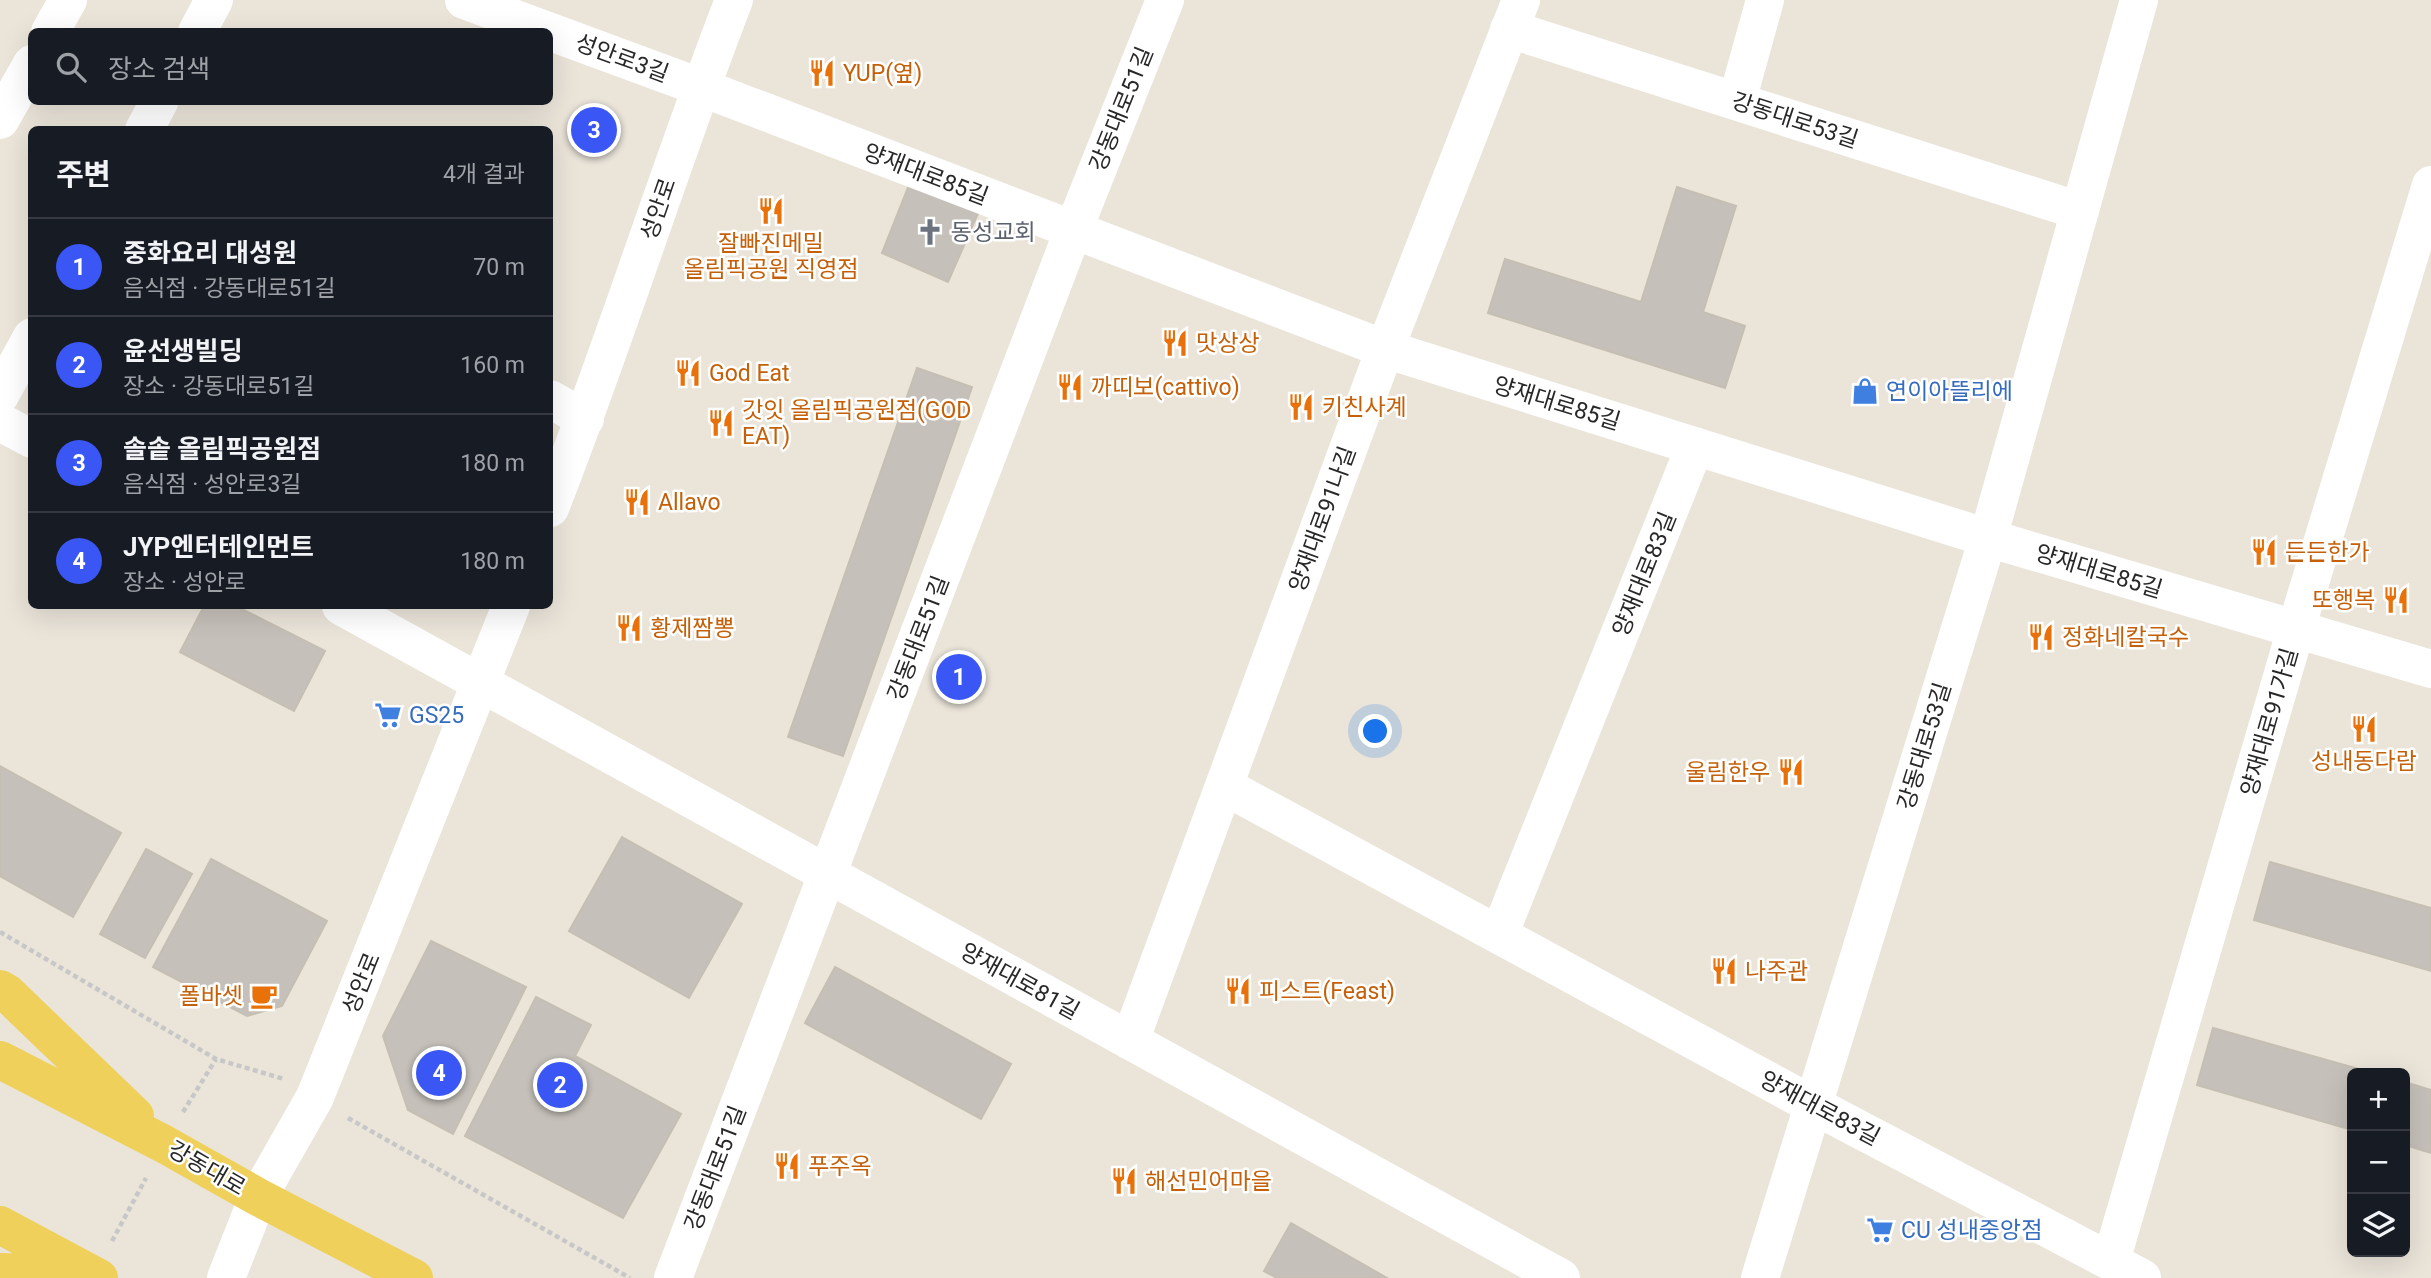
<!DOCTYPE html>
<html lang="ko">
<meta charset="utf-8">
<style>
:root{--surface:#171b24;--page:#242831;--text:#f1f3f6;--muted:#9ea1a6;--line:#363941;--accent:#3a57f6}
body{margin:0;font-family:Roboto,"Noto Sans KR",sans-serif;background:var(--page);color:var(--text)}
.controls{position:absolute;right:21px;bottom:21px;display:grid;overflow:hidden;border-radius:10px;box-shadow:0 7px 28px #0002}
.controls button{width:63px;height:63px;display:grid;place-items:center;padding:0;border:0;border-bottom:2px solid var(--line);background:var(--surface);color:var(--text);font:35px sans-serif}
.you{position:absolute;left:1376px;top:732px;width:24px;height:24px;margin:-18px;border:5px solid #fff;border-radius:50%;background:#1a73e8;box-shadow:0 0 0 10px #1a73e833}
.badge{display:grid;place-items:center;width:46px;height:46px;border-radius:50%;background:var(--accent);color:#fff;font-size:23px;font-weight:700}
.pin{position:absolute;translate:-50% -50%;border:4px solid #fff;box-shadow:0 2px 7px #0006}
.list{margin:0;padding:0;list-style:none}
h2{display:flex;justify-content:space-between;align-items:center;height:91px;margin:0;padding:0 28px;font-size:30px}
h2 small{font-size:23px;font-weight:400;color:var(--muted)}
.list li{display:grid;grid-template-columns:46px 1fr auto;gap:21px;align-items:center;box-sizing:border-box;height:98px;padding:0 28px;border-top:2px solid var(--line)}
.list b{display:block;font-size:26px;white-space:nowrap}
.list p{margin:0;font-size:23px;white-space:nowrap;color:var(--muted)}
.list em{font-size:23px;font-style:normal;color:var(--muted)}
.icon{flex:none;width:38px;height:38px;fill:none;stroke:currentColor;stroke-width:2;stroke-linecap:round;stroke-linejoin:round}
.map{position:relative;flex:none;width:2431px;height:1278px;overflow:hidden}
.search{position:absolute;background:var(--surface);box-shadow:0 7px 28px #0002;left:28px;top:28px;width:525px;height:77px;display:flex;align-items:center;gap:18px;box-sizing:border-box;padding:0 24px;border-radius:10px;color:var(--muted);font-size:26px}
.panel{position:absolute;background:var(--surface);box-shadow:0 7px 28px #0002;left:28px;top:126px;width:525px;height:483px;border-radius:10px}
.map>svg:first-child{display:block}
.building{fill:#c5c0b9;stroke:#c5bfb3;stroke-width:2}
.lines{fill:none;stroke-linecap:round;stroke-linejoin:round}
.path{stroke:#c7c7c7;stroke-width:4.5;stroke-dasharray:5 3.5;stroke-linecap:butt}
.minor{stroke:#fff;stroke-width:38}
.major{stroke:#eed05b;stroke-width:38}
.labels{text-anchor:middle;stroke-width:5;stroke-linejoin:round;paint-order:stroke}
.street-label{font-size:23px;fill:#282828;stroke:#fff}
.food-label{font-size:23px;fill:#c56008;stroke:#fff;text-anchor:start}
.worship-label{font-size:23px;fill:#5b616d;stroke:#fff;text-anchor:start}
.shop-label{font-size:23px;fill:#366cbe;stroke:#fff;text-anchor:start}
</style>
<div class="map">
<svg width="2431" height="1278" viewBox="0 0 2431 1278">
<rect width="100%" height="100%" fill="#eae4d9"/>
<path class="building" d="M909,185L979,211L948,282L882,253Z
M1677,187L1736,206L1703,312L1745,326L1725,388L1488,313L1505,259L1641,302Z
M917,368L972,387L843,756L788,737Z
M204,606H236L325,651L294,711L180,652Z
M0,766L121,833L73,917L0,876Z
M622,837L742,904L689,998L569,931Z
M146,849L192,874L145,958L100,934Z
M211,859L327,921L282,1006L247,1016L153,967Z
M2270,862L2431,908V971L2254,920Z
M431,941L526,987L453,1134L408,1110L383,1036Z
M835,967L1011,1064L981,1119L805,1023Z
M536,997L591,1025L575,1056L681,1114L623,1218L465,1136Z
M2213,1028L2373,1073H2352V1130L2197,1085Z
M2405,1082L2431,1090V1153L2405,1145Z
M1291,1223L1387,1278H1277L1264,1271Z"/>
<g class="lines">
<path class="path" d="M0,932L216,1059L284,1079
M183,1112L216,1059
M348,1118L630,1278
M112,1241L146,1178"/>
<path class="minor" d="M464,0L700,87L1385,349L1988,538L2431,669
M1509,29L2080,211
M50,32L68,0
M197,32L214,0
M1737,101L1765,0
M0,120L32,64
M144,130L159,102
M0,395L32,337
M550,399L585,419
M0,422L32,439
M550,508C616,340 669,168 734,0
M341,606L1561,1278
M1224,786L1813,1105L2142,1278
M1499,935L1695,446
M1130,1041L1385,349L1521,0
M2111,1261L2296,629L2431,185
M226,1278L258,1197L315,1097L511,606
M673,1278L1073,231L1165,0
M1760,1278L1988,538L2139,0"/>
<path class="major" d="M0,989L7,993L135,1116
M0,1060L164,1144L258,1197L414,1278
M0,1225L99,1278
M0,1272L85,1274"/>
</g>
<defs>
<symbol id="restaurant-bare" viewBox="-9 -9 18 18"><path d="M-5-6h1v4h1v-4h1v4h1v-4h1v5L-1.5 .5V6h-2V.5L-5-1ZM5-6V6H3V1.5H1.5Q1.5-4 5-6Z" fill="#e8710a" stroke="#fff" stroke-width="2.5" paint-order="stroke"/></symbol>
<symbol id="church-bare" viewBox="-9 -9 18 18"><path d="M-1.2-6h2.4v3.5h3.3v2.4h-3.3V6h-2.4V-.1h-3.3v-2.4h3.3Z" fill="#6b7280" stroke="#fff" stroke-width="2.5" paint-order="stroke"/></symbol>
<symbol id="shop-bare" viewBox="-9 -9 18 18"><path d="M-5-2.5h2.3a2.7 3.5 0 0 1 5.4 0H5L5.5 6h-11ZM-1.5-2.5h3a1.5 2.3 0 0 0-3 0Z" fill="#3f7fe0" stroke="#fff" stroke-width="2.5" paint-order="stroke"/></symbol>
<symbol id="supermarket-bare" viewBox="-9 -9 18 18"><path d="M-6-5.5h2.5l.6 2H6L4.5 2H-2.5L-4.4-4H-6ZM-1.5 3.2a1.3 1.3 0 1 0 .1 0ZM3 3.2a1.3 1.3 0 1 0 .1 0Z" fill="#3f7fe0" stroke="#fff" stroke-width="2.5" paint-order="stroke"/></symbol>
<symbol id="cafe-bare" viewBox="-9 -9 18 18"><path d="M-5.5-4.5H6V0H3Q3 3.5 0 3.5H-2.5Q-5.5 3.5-5.5 0ZM3-3.2v2h1.7v-2ZM-6 4.5H4V6H-6Z" fill="#e8710a" stroke="#fff" stroke-width="2.5" paint-order="stroke"/></symbol>
</defs>
<g fill-rule="evenodd">
<use href="#restaurant-bare" x="803" y="54" width="38" height="38"/>
<use href="#restaurant-bare" x="752" y="192" width="38" height="38"/>
<use href="#church-bare" x="911" y="213" width="38" height="38"/>
<use href="#restaurant-bare" x="1156" y="324" width="38" height="38"/>
<use href="#restaurant-bare" x="669" y="354" width="38" height="38"/>
<use href="#restaurant-bare" x="1051" y="368" width="38" height="38"/>
<use href="#shop-bare" x="1846" y="372" width="38" height="38"/>
<use href="#restaurant-bare" x="1282" y="388" width="38" height="38"/>
<use href="#restaurant-bare" x="702" y="404" width="38" height="38"/>
<use href="#restaurant-bare" x="618" y="483" width="38" height="38"/>
<use href="#restaurant-bare" x="2245" y="533" width="38" height="38"/>
<use href="#restaurant-bare" x="2377" y="581" width="38" height="38"/>
<use href="#restaurant-bare" x="610" y="609" width="38" height="38"/>
<use href="#restaurant-bare" x="2022" y="618" width="38" height="38"/>
<use href="#supermarket-bare" x="369" y="696" width="38" height="38"/>
<use href="#restaurant-bare" x="2345" y="710" width="38" height="38"/>
<use href="#restaurant-bare" x="1772" y="753" width="38" height="38"/>
<use href="#restaurant-bare" x="1705" y="952" width="38" height="38"/>
<use href="#restaurant-bare" x="1219" y="972" width="38" height="38"/>
<use href="#cafe-bare" x="245" y="977" width="38" height="38"/>
<use href="#restaurant-bare" x="768" y="1147" width="38" height="38"/>
<use href="#restaurant-bare" x="1105" y="1162" width="38" height="38"/>
<use href="#supermarket-bare" x="1861" y="1211" width="38" height="38"/>
</g>
<g class="labels">
<g class="street-label">
<text transform="translate(622 58) rotate(20)" y="8">성안로3길</text>
<text transform="translate(1121 109) rotate(-68)" y="8">강동대로51길</text>
<text transform="translate(1795 120) rotate(18)" y="8">강동대로53길</text>
<text transform="translate(926 174) rotate(21)" y="8">양재대로85길</text>
<text transform="translate(658 209) rotate(-71)" y="8">성안로</text>
<text transform="translate(1557 403) rotate(17)" y="8">양재대로85길</text>
<text transform="translate(1322 519) rotate(-70)" y="8">양재대로91나길</text>
<text transform="translate(2099 571) rotate(17)" y="8">양재대로85길</text>
<text transform="translate(1644 574) rotate(-68)" y="8">양재대로83길</text>
<text transform="translate(918 638) rotate(-69)" y="8">강동대로51길</text>
<text transform="translate(2269 722) rotate(-74)" y="8">양재대로91가길</text>
<text transform="translate(1924 746) rotate(-73)" y="8">강동대로53길</text>
<text transform="translate(1020 981) rotate(29)" y="8">양재대로81길</text>
<text transform="translate(361 983) rotate(-68)" y="8">성안로</text>
<text transform="translate(1820 1108) rotate(28)" y="8">양재대로83길</text>
<text transform="translate(207 1168) rotate(30)" y="8">강동대로</text>
<text transform="translate(715 1168) rotate(-69)" y="8">강동대로51길</text>
</g>
<g class="food-label">
<text x="843" y="81">YUP(옆)</text>
<text x="771" y="251" text-anchor="middle">잘빠진메밀<tspan x="771" dy="26">올림픽공원 직영점</tspan></text>
<text x="1196" y="351">맛상상</text>
<text x="709" y="381">God Eat</text>
<text x="1091" y="395">까띠보(cattivo)</text>
<text x="1322" y="415">키친사계</text>
<text x="742" y="418">갓잇 올림픽공원점(GOD<tspan x="742" dy="26">EAT)</tspan></text>
<text x="658" y="510">Allavo</text>
<text x="2285" y="560">든든한가</text>
<text x="2375" y="608" text-anchor="end">또행복</text>
<text x="650" y="636">황제짬뽕</text>
<text x="2062" y="645">정화네칼국수</text>
<text x="2364" y="769" text-anchor="middle">성내동다람</text>
<text x="1770" y="780" text-anchor="end">울림한우</text>
<text x="1745" y="979">나주관</text>
<text x="1259" y="999">피스트(Feast)</text>
<text x="243" y="1004" text-anchor="end">폴바셋</text>
<text x="808" y="1174">푸주옥</text>
<text x="1145" y="1189">해선민어마을</text>
</g>
<g class="worship-label">
<text x="951" y="240">동성교회</text>
</g>
<g class="shop-label">
<text x="1886" y="399">연이아뜰리에</text>
<text x="409" y="723">GS25</text>
<text x="1901" y="1238">CU 성내중앙점</text>
</g>
</g>
</svg>
<div class="controls">
<button>+</button>
<button>−</button>
<button><svg class="icon" aria-label="layers" viewBox="0 0 24 24"><path d="M12 4l9 5-9 5-9-5zM3 14l9 5 9-5"/></svg></button>
</div>
<div class="you"></div>
<div class="pin badge" style="left:959px;top:677px">1</div>
<div class="pin badge" style="left:560px;top:1085px">2</div>
<div class="pin badge" style="left:594px;top:130px">3</div>
<div class="pin badge" style="left:439px;top:1073px">4</div>
<div class="search"><svg class="icon" aria-label="search" viewBox="0 0 24 24"><circle cx="10" cy="10" r="6"/><path d="M15 15l6 6"/></svg>장소 검색</div>
<section class="panel">
<h2>주변<small>4개 결과</small></h2>
<ul class="list">
<li><span class="badge">1</span><div><b>중화요리 대성원</b><p>음식점 · 강동대로51길</p></div><em>70 m</em></li>
<li><span class="badge">2</span><div><b>윤선생빌딩</b><p>장소 · 강동대로51길</p></div><em>160 m</em></li>
<li><span class="badge">3</span><div><b>솔솥 올림픽공원점</b><p>음식점 · 성안로3길</p></div><em>180 m</em></li>
<li><span class="badge">4</span><div><b>JYP엔터테인먼트</b><p>장소 · 성안로</p></div><em>180 m</em></li>
</ul>
</section>
</div>
